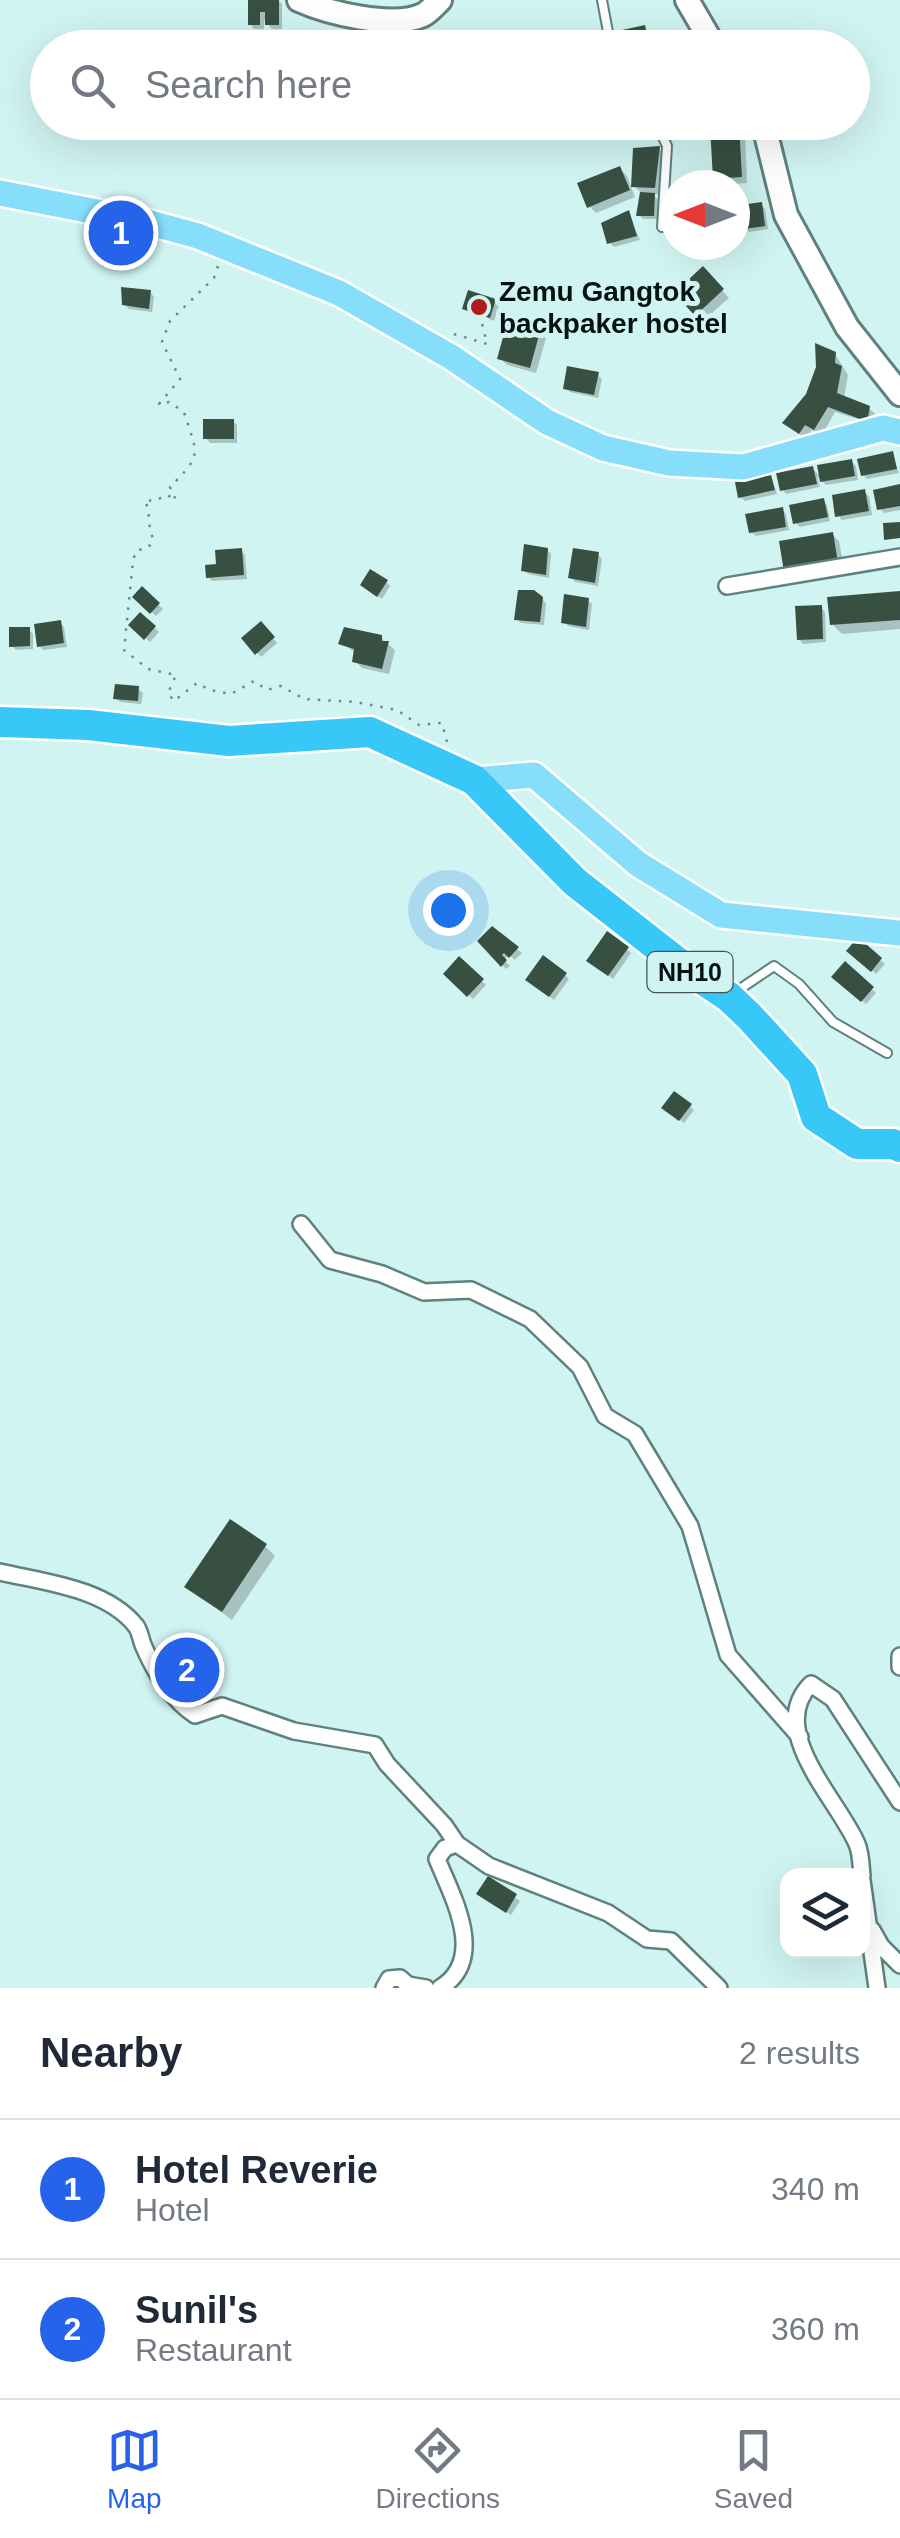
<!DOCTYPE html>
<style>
:root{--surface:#fff;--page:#f2f2f3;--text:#1f2937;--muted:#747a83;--line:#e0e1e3;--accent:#2563eb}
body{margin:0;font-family:Helvetica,sans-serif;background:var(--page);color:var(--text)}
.controls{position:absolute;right:30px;bottom:30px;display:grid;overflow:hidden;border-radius:20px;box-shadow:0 10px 40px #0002}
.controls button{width:90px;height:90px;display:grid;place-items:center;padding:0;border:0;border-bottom:2px solid var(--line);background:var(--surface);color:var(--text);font:50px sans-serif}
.compass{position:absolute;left:660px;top:170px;width:90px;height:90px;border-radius:50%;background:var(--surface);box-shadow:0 10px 40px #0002;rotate:270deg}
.you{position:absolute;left:448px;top:910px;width:35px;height:35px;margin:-25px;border:8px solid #fff;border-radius:50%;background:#1a73e8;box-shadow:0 0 0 15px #1a73e833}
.badge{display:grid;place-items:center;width:65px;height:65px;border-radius:50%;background:var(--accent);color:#fff;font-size:32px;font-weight:700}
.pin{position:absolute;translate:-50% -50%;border:5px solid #fff;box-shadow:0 2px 10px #0006}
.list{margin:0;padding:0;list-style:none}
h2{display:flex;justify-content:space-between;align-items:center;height:130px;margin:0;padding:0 40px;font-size:42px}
h2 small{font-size:32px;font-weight:400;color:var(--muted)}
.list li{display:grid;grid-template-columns:65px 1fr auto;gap:30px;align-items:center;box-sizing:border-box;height:140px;padding:0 40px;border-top:2px solid var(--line)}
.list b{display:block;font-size:38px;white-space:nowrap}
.list p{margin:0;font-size:32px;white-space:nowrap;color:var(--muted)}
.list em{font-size:32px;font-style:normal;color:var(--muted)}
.icon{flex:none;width:55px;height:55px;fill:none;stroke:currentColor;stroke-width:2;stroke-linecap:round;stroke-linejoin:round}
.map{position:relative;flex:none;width:900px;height:1988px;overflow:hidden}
.search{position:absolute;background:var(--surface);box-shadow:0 10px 40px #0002;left:30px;right:30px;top:30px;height:110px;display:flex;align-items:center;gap:25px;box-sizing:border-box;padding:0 35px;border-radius:55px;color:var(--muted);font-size:38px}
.sheet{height:410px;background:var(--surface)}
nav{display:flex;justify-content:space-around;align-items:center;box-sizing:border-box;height:140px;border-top:2px solid var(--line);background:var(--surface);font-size:28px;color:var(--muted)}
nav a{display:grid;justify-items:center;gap:5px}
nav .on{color:var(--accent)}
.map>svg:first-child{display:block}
.shadow{fill:#0003}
.building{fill:#385042}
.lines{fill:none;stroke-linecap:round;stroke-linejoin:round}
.lane-casing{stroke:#5f817f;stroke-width:12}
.street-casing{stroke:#5f817f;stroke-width:20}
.secondary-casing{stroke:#5f817f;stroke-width:28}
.primary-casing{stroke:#fff;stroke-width:30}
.highway-casing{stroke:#fff;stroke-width:35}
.path{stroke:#708988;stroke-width:2.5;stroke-dasharray:2.5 8;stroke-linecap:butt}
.lane{stroke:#fff;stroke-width:8}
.street{stroke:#fff;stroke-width:15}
.secondary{stroke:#fff;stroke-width:22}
.primary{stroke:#87defa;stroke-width:25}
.highway{stroke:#37c8f7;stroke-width:30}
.poi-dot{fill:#ad1b1c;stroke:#d0f4f2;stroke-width:4}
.labels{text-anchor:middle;stroke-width:10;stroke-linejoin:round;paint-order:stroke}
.shield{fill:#d0f4f2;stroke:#425654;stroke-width:2.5}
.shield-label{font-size:25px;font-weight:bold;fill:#051211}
.poi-label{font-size:28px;font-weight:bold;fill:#051211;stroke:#d0f4f2;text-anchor:start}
</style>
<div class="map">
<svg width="900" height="1988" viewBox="0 0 900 1988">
<rect width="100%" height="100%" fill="#d0f4f2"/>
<path class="shadow" d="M250,0H278L282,4V29H272L264,20V29H254L250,24Z
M738,127L745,134L747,183L722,185L715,178Z
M659,149L666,156L662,194H652L658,200L657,219H643L639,215L642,194L634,186Z
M620,169L627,176L635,197L596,213L589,206Z
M761,205L765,209L768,229L749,232L745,227Z
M628,213L640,240L614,247L610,243Z
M703,270L729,298L703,321L677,293Z
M150,292L154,297L152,312L129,309L124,304Z
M495,301L499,305L494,321L465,308Z
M539,331L546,338L536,373L507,365L500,358Z
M835,354L848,375L844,398L869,408L876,415L875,424L835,412L822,435L812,430L807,439L792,429L808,395Z
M597,375L602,379L598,398L570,392L566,388Z
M233,421L237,425V443H210L206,438Z
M892,454L899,473L867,479L863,475Z
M851,461L856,466L858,480L826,485L817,476L820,487L786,494L782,489L812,468L821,477Z
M771,477L777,494L745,501L740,497Z
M900,487V510L884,513L880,509Z
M864,492L869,496L872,515L842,520L838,516Z
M823,501L827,505L830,521L800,527L795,522Z
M782,509L786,514L789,530L756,536L751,532Z
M832,534L839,541L844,569L782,543Z
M547,550L551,554L549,578L528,574L524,570Z
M241,551L245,555L247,579L212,581L208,577Z
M598,555L602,559L598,586L575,582L571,577Z
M386,582L390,586L382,599L367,588Z
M143,590L163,609L156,616L136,597Z
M533,592L546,603L544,625L521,623L517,619Z
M900,594V629L842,634L832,624Z
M587,600L592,604L589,630L568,626L564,622Z
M821,607L825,612L826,642L803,644L799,639Z
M141,615L159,632L150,642L132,625Z
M60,623L64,627L67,647L43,650L39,645Z
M261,624L277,643L261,657L244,638Z
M29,630L33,634V649L16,650L12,646Z
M380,637L395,650L389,674L362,668L355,661L356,653L341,643Z
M138,689L143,693L141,704L120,702L116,698Z
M493,929L522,953L515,960L509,955L504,960L510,966L506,969L490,953Z
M859,941L885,964L876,974L850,951Z
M627,949L631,953L613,979L593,964Z
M460,960L486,985L473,999L446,974Z
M845,965L876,993L866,1004L835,976Z
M565,975L569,979L554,1000L532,983Z
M690,1106L694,1110L684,1123L669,1111Z
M265,1546L275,1556L232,1620L188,1587Z
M488,1879L520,1901L511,1915L484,1898Z"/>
<path class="building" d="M248,0H279V25H265V12H260V25H248Z
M645,25L650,48H616L613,32Z
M341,30L414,37L413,42L430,44L429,48H328L329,39L340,40Z
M739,124L742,177L713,179L710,126Z
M660,146L655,188L631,187L633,148Z
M620,166L630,190L587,208L577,183Z
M640,192L655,193L654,216H636Z
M762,202L765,226L743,229L740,205Z
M629,210L637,236L607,244L601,223Z
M703,266L724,289L695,316L674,293Z
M121,287L151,290L149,309L122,305Z
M468,290L496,299L490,318L462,309Z
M508,319L541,328L530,368L497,359Z
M815,343L836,352L835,363L842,366L837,393L870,406L868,418L860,419L828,407L814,430L805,425L799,434L782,423L806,394L816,367Z
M567,366L599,372L594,395L563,389Z
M203,419H234V439H203Z
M893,451L897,469L861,476L857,459Z
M852,459L855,476L820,482L817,465Z
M813,466L817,484L780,491L776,473Z
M771,475L775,490L738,498L735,482Z
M900,484V506L877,510L873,490Z
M865,489L869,511L835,517L832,495Z
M824,498L828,517L793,524L789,505Z
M783,507L786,527L749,533L745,514Z
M900,522V538L884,540L883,523Z
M833,532L838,563L784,572L779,541Z
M524,544L548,548L546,575L521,571Z
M242,548L244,575L206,578L205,565L216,564L215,550Z
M573,548L599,552L595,583L568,578Z
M370,569L388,580L377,597L360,585Z
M142,586L160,603L150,614L132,597Z
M518,590H534L543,597L540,622L514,620Z
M900,591V620L830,625L827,597Z
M564,594L589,598L586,627L561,623Z
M822,605L823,639L797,640L795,606Z
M140,612L156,626L144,640L128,625Z
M61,620L64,643L37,647L34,624Z
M261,621L275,637L255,655L241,638Z
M9,627H30V646L9,647Z
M344,627L382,635V641H389L382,669L352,662L354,649L338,644Z
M115,684L139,686L138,701L113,699Z
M492,926L519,947L509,958L504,953L502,955L507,960L501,967L477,941Z
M607,931L629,947L608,976L586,961Z
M858,937L882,958L871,972L846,951Z
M543,955L567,973L549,997L525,980Z
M459,956L484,979L467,997L443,974Z
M845,961L874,987L861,1002L831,977Z
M674,1091L692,1104L679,1121L661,1108Z
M230,1519L267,1544L222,1612L184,1587Z
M488,1876L517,1894L506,1913L476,1894Z"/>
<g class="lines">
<defs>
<path id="lane" d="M602,0L611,48
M656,122L667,146L662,227
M737,991L774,966L799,984L833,1022L887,1053"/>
<path id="street" d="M727,586L900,557
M301,1224L330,1260L382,1274L424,1292L471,1290L530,1319L580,1367L605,1416L635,1434L690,1526L728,1655L800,1737
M0,1572C43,1582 106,1588 136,1626C140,1631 141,1641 144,1647C154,1671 173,1701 195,1715L222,1706L294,1731L375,1745L387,1764L444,1825L457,1844L489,1866L608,1913L647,1939L671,1941L719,1988
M900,1656V1667
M862,1876C861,1866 861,1853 857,1844C839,1801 765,1730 811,1684L833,1699L900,1802
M862,1880L877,1988
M872,1930L881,1946L900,1965
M384,1988L389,1979L400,1978L408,1985L426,1988
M440,1988C488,1959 452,1896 437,1859L445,1848L457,1844"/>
<path id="secondary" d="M299,0C328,13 393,29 423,15C429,12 435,5 440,0
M687,0L715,48
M763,122L786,215L847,327L900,394"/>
<path id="primary" d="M0,193L143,221L198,236L339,293L451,357L547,422L603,448L669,463L743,467L883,428L900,432
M474,780L534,775L638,864L721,915L900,933"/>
<path id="highway" d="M0,722L88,725L229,741L370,732L474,780L575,882L681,965L729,997L749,1016L802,1074L816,1117L857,1144H893L900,1147"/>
</defs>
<use href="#lane" class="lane-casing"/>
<use href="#street" class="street-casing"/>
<use href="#secondary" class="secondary-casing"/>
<use href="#primary" class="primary-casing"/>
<use href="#highway" class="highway-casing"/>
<path class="path" d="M218,266L214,278L170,321L162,342L180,379L159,404L169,402L184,412C197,455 204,453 170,487L176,500L167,495L154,501L145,500C151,514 147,525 153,538L149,547L136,551L133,561L124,650L148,669L176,675L168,693L174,701L197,683L210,690L231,694L254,681L267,690L281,686L304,699L356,702L397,710L419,725L442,723L447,742
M454,334L487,344L480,315"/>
<use href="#lane" class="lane"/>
<use href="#street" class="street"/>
<use href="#secondary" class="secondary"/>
<use href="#primary" class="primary"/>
<use href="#highway" class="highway"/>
</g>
<circle class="poi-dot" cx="479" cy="307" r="10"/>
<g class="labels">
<rect class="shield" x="647.5" y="952" width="85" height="40" rx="8"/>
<g class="shield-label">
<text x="690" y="981">NH10</text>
</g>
<g class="poi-label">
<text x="499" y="301">Zemu Gangtok<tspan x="499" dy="32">backpaker hostel</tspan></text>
</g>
</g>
</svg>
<div class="controls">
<button><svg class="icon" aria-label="layers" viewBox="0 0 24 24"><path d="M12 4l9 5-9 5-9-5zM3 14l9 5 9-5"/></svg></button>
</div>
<svg class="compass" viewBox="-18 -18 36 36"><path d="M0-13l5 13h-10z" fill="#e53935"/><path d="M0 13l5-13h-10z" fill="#747a83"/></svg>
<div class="you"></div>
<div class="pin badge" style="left:121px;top:233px">1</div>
<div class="pin badge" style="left:187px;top:1670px">2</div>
<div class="search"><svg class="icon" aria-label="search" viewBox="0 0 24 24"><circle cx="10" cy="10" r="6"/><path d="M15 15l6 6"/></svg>Search here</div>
</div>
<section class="sheet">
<h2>Nearby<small>2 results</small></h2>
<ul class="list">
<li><span class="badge">1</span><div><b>Hotel Reverie</b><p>Hotel</p></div><em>340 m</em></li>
<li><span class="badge">2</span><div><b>Sunil's</b><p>Restaurant</p></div><em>360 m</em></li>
</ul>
</section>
<nav>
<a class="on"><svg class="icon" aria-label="map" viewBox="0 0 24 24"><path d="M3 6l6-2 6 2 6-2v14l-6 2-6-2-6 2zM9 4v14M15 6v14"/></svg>Map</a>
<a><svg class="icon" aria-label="directions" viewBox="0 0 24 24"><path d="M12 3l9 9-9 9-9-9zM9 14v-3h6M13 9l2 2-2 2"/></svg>Directions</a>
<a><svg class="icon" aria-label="saved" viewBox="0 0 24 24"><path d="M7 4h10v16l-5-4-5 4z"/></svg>Saved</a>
</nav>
